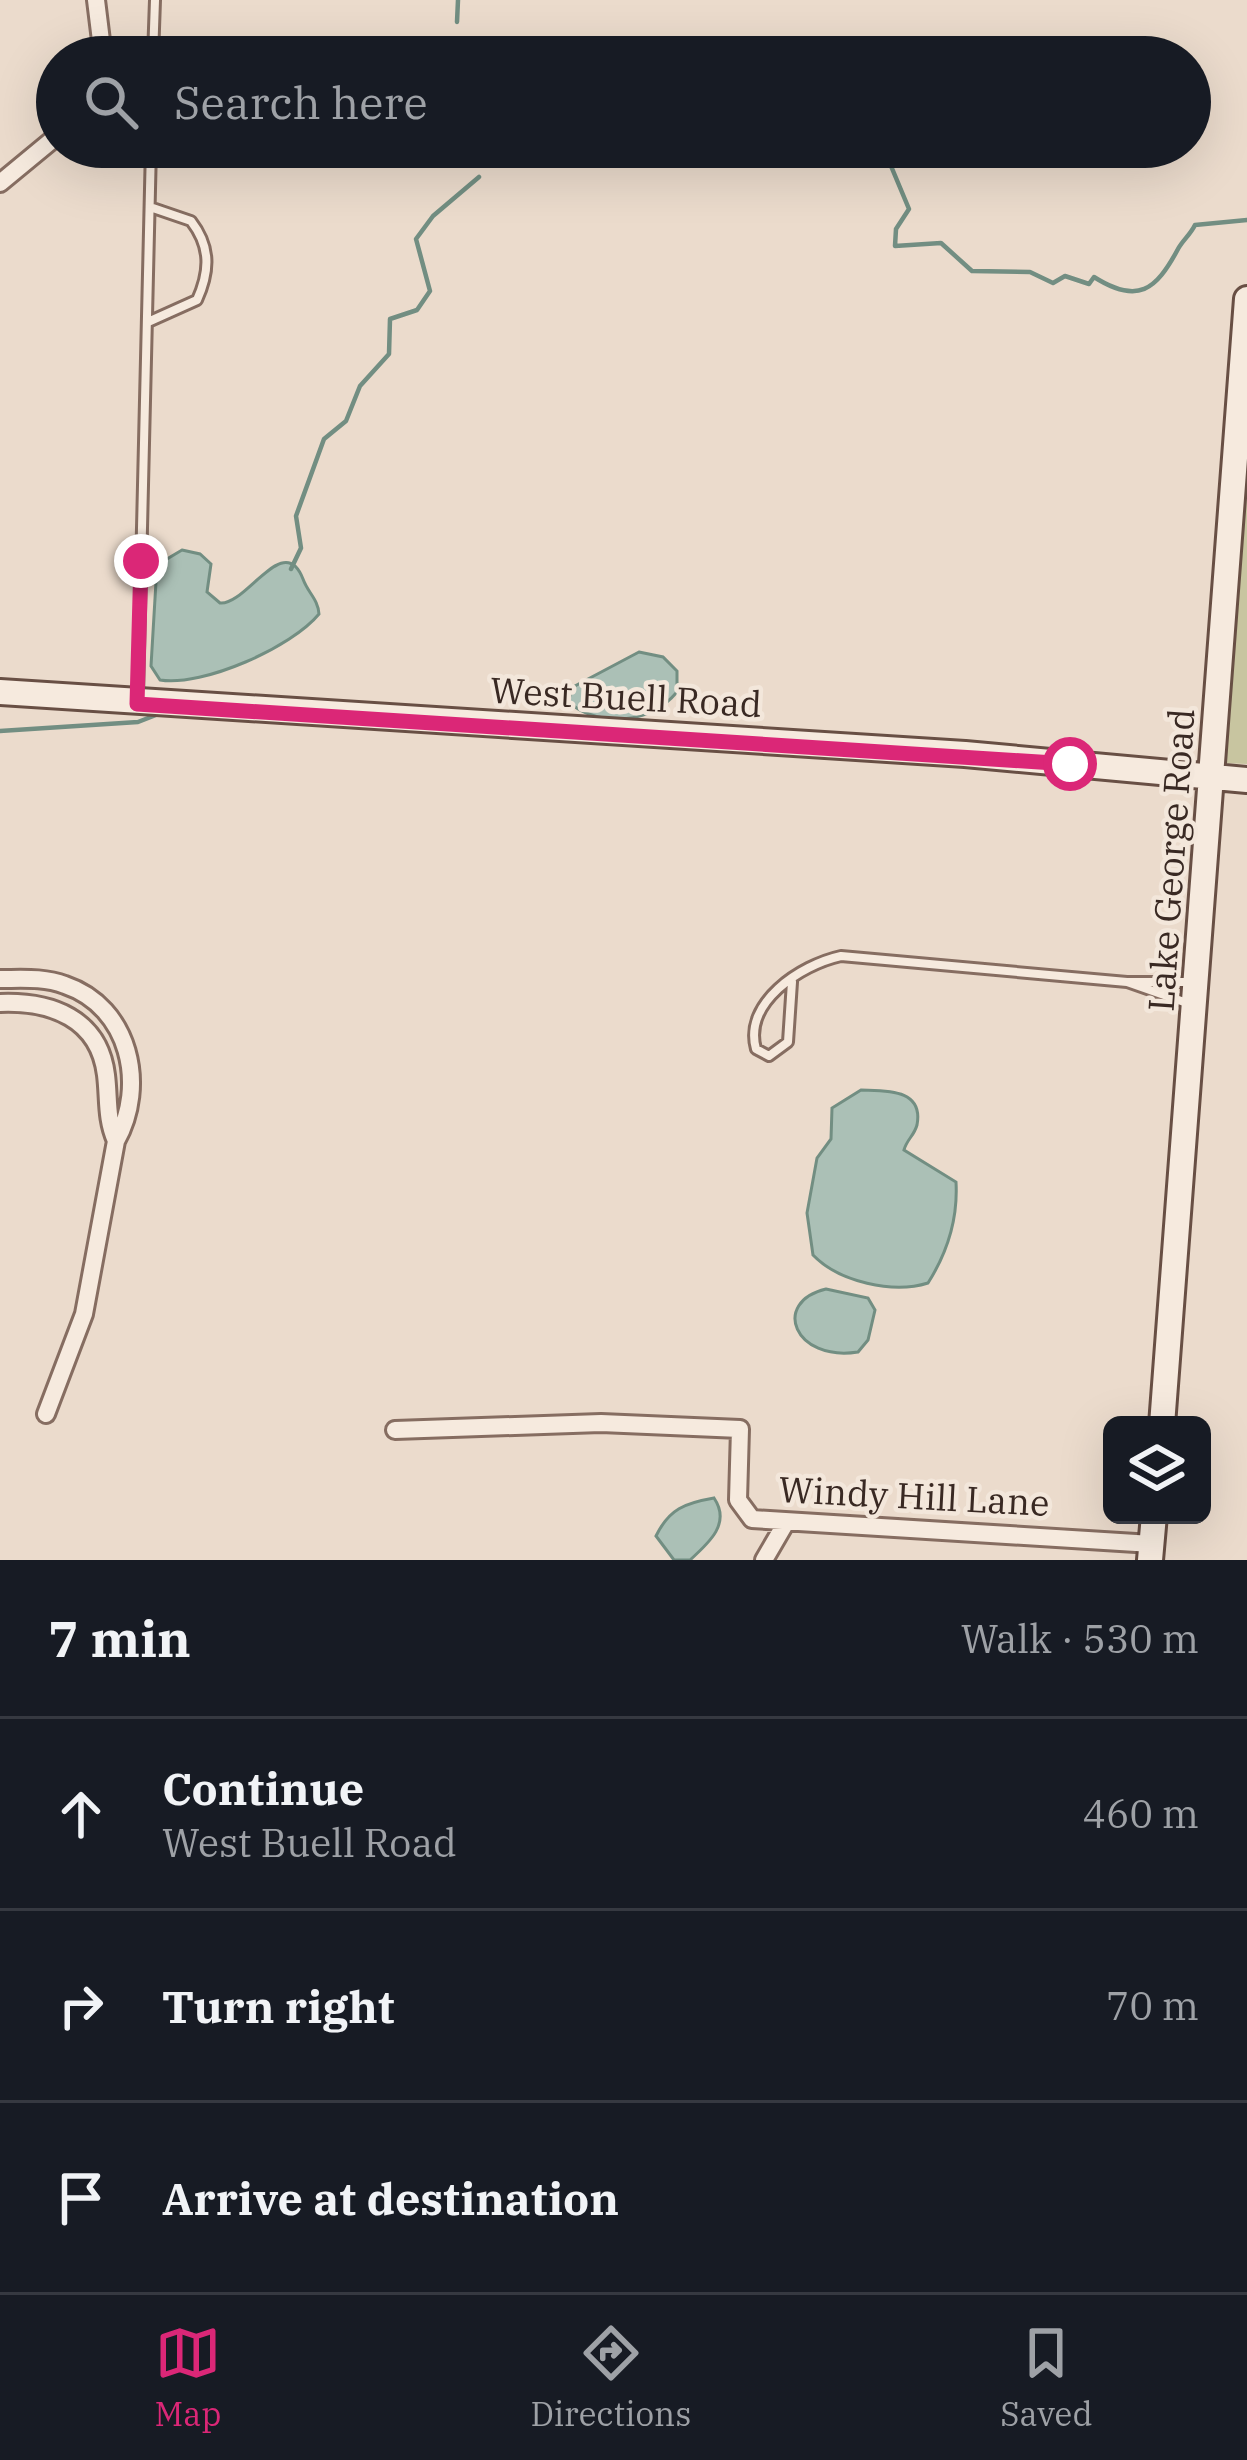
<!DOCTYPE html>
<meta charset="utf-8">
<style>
:root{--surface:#171b24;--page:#242831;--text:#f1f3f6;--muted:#9ea1a6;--line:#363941;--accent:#db2777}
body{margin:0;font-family:"IBM Plex Serif",serif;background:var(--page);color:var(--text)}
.controls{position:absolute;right:36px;bottom:36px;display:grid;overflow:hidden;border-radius:18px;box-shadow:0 12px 48px #0002}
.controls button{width:108px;height:108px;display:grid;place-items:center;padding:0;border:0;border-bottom:3px solid var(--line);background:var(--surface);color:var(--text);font:60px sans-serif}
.stop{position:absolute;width:36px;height:36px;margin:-27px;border:9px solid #db2777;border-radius:50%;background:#fff}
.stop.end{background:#db2777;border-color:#fff;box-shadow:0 3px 12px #0008}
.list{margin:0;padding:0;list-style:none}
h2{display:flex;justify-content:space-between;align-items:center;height:156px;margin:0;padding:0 48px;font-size:51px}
h2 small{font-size:39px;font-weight:400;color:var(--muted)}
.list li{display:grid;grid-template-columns:78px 1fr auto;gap:36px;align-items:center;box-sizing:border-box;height:192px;padding:0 48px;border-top:3px solid var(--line)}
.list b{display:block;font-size:45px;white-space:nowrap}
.list p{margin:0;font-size:39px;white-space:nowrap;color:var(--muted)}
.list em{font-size:39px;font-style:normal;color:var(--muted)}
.icon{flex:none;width:66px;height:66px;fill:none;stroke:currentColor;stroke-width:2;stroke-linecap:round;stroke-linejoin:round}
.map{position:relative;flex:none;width:1247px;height:1560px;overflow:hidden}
.search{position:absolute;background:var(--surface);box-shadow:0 12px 48px #0002;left:36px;right:36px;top:36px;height:132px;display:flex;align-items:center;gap:30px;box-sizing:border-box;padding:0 42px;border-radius:66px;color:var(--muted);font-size:45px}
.sheet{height:732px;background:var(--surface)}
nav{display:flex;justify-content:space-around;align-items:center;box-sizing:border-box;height:168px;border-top:3px solid var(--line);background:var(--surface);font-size:33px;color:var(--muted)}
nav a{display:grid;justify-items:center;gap:6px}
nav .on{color:var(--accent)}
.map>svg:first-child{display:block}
.green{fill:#c8c5a0}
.water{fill:#abc0b6;stroke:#728e82;stroke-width:3}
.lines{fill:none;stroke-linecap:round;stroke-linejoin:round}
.stream{stroke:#728e82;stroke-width:4.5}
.lane-casing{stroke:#866d61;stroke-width:14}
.street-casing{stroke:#866d61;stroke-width:22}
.secondary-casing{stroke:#684f44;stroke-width:30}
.lane{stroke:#f6eade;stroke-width:8}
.street{stroke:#f6eade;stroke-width:16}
.secondary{stroke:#f6eade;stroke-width:24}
.route{stroke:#db2777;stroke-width:15}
.labels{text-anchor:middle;stroke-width:9;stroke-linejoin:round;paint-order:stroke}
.street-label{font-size:36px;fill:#392923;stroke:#f3e7db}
</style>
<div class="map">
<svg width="1247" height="1560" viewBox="0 0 1247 1560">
<rect width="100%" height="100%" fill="#ebdbcc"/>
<path class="green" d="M1247,437V764L1224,763Z"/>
<path class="water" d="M182,550L200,554L211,564L207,592L220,603C246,606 284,530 303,579C308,593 318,599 319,614C292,647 203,687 160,680L151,666L157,565Z
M639,652L663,657L677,671V692C650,724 601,728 568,702L573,687Z
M861,1090C885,1091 924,1088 917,1125C914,1136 907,1139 904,1150L956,1182C958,1218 947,1253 928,1283C893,1294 839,1282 813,1255L807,1213L817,1158L831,1139L832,1108Z
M826,1289L868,1298L875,1310L868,1340L858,1352C794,1362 771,1302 826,1289Z
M714,1498C731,1523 710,1542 690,1560H674L656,1536C669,1509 685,1503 714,1498Z"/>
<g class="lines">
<path class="stream" d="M457,22L458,0
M716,57L765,47L816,57
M894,147L891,166L909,209L896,229L895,246L941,243L972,271L1030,272L1053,283L1065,276L1089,284L1094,277C1138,305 1156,290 1178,249C1183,240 1190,235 1195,225L1247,220
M291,569L301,548L296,516L324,439L346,421L360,386L389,354L390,319L417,310L430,291L416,239L433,216L479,177
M0,731L138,722L161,713"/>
<defs>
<path id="lane" d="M153,57L155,0
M148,322L197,300C210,271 211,247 191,221L150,207
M138,697L151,147
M792,982L788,1042L769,1056L756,1049C743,1003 800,965 841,956L1127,982
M1187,1003L1127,982H1192"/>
<path id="street" d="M96,0L103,57
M0,183L57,136
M0,979C22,979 44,977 65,985C130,1007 147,1086 116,1141L84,1314L46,1414
M0,1003C51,1001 99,1018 106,1075C109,1099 106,1118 116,1141
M395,1430L601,1423L740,1429L738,1500L752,1519L1152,1544
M764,1560L785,1524"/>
<path id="secondary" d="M0,692L965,754L1247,780
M1162,1425L1247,299
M1150,1560L1154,1515"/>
</defs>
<use href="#lane" class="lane-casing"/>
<use href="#street" class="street-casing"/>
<use href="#secondary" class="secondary-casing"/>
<use href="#lane" class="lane"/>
<use href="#street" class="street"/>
<use href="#secondary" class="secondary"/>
</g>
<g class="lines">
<path class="route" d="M141,561L137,704L1070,764"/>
</g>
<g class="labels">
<g class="street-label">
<text transform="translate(626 697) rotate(3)" y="13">West Buell Road</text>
<text transform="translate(1171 860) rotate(-86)" y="13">Lake George Road</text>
<text transform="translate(914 1496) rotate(3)" y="13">Windy Hill Lane</text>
</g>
</g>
</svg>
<div class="controls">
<button><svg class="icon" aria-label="layers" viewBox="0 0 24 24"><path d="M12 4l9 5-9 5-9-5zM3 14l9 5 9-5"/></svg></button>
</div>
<div class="stop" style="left:1070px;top:764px"></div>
<div class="stop end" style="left:141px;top:561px"></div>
<div class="search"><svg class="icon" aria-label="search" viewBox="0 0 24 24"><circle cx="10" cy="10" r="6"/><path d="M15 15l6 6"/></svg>Search here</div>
</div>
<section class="sheet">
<h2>7 min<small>Walk · 530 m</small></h2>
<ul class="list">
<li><svg class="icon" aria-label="ahead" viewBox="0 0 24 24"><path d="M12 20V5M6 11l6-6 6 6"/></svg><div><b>Continue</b><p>West Buell Road</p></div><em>460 m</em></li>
<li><svg class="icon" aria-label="right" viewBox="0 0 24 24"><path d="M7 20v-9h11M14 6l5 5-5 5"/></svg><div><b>Turn right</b></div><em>70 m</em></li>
<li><svg class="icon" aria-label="arrive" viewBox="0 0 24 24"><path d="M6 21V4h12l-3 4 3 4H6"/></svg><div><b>Arrive at destination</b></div></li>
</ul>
</section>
<nav>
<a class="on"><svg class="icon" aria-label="map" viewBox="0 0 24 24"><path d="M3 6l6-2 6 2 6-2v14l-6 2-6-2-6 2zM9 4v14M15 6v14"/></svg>Map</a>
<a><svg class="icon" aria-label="directions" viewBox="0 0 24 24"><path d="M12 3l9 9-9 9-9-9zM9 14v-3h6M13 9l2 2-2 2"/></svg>Directions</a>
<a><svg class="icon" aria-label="saved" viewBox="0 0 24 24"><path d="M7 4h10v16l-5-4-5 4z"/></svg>Saved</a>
</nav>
